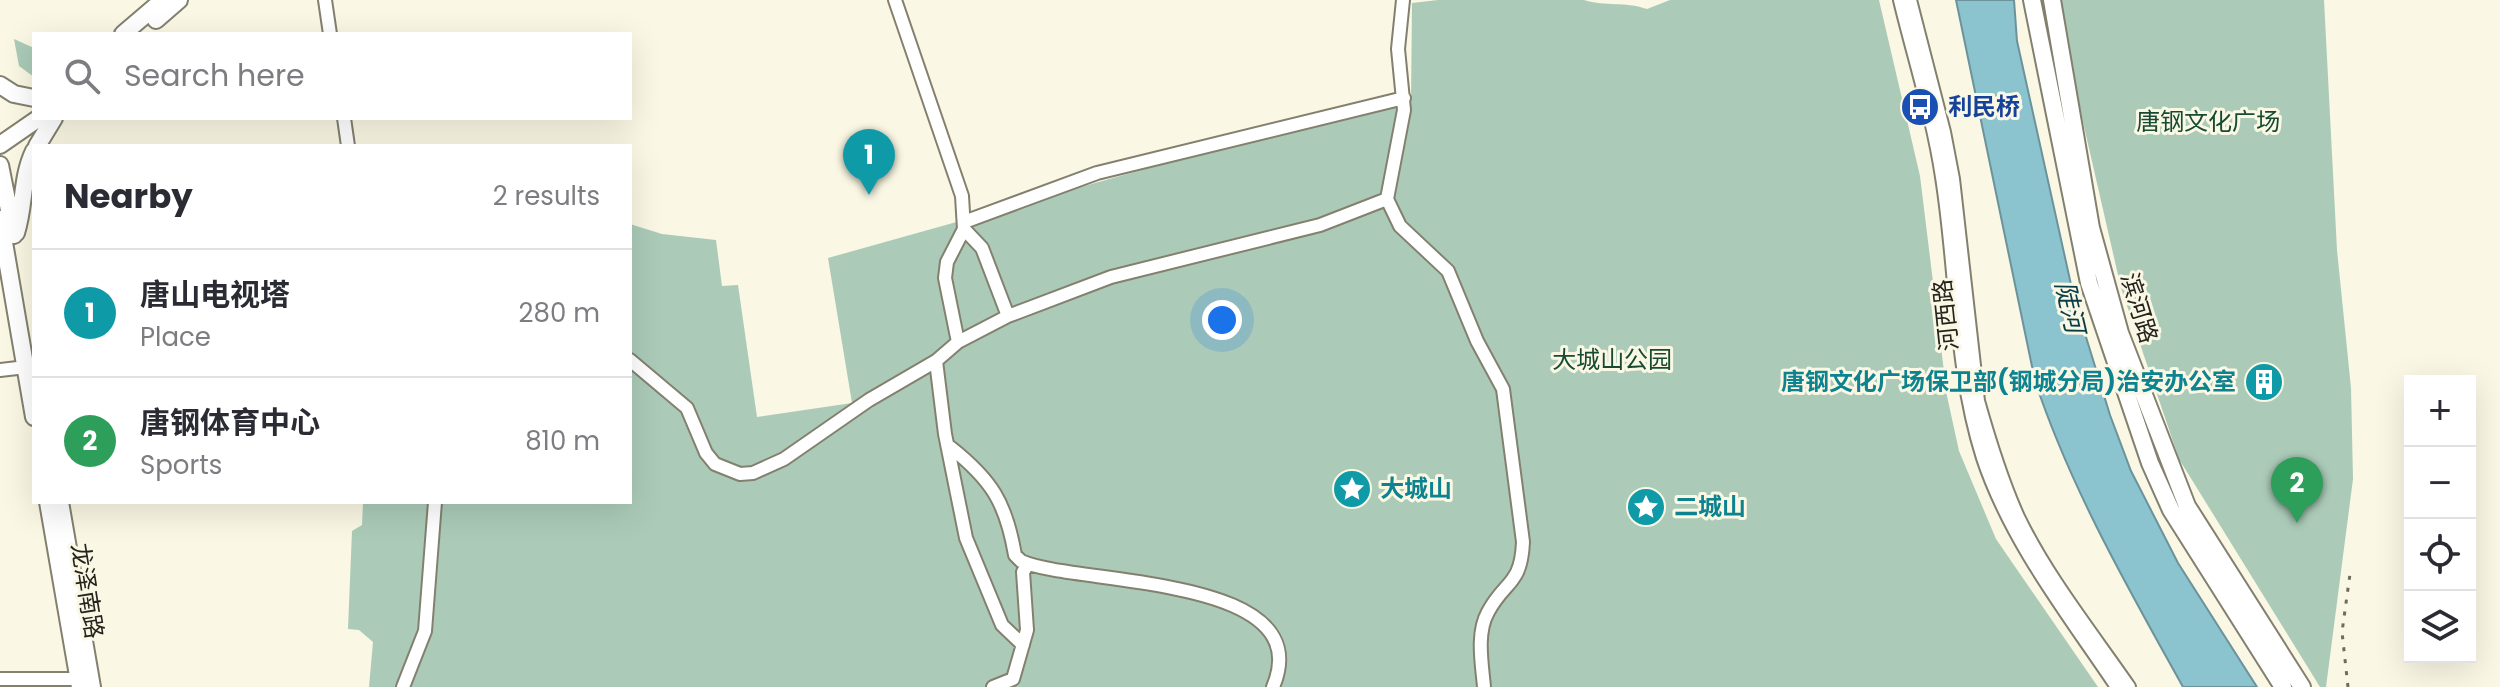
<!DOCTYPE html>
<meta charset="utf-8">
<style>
:root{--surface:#fff;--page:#f2f2f3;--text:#2b2b33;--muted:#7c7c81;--line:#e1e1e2;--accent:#db2777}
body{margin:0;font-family:Poppins,"Noto Sans SC",sans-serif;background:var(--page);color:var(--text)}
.controls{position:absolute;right:24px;bottom:24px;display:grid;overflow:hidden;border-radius:0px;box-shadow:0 8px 32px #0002}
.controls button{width:72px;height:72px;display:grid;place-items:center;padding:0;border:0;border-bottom:2px solid var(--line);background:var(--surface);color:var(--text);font:40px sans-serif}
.you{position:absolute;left:1222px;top:320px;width:28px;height:28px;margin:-20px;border:6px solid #fff;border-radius:50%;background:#1a73e8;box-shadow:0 0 0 12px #1a73e833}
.badge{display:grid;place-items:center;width:52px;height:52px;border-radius:50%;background:var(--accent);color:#fff;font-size:26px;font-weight:700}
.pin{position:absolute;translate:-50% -66px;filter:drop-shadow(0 2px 4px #0008)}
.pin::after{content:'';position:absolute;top:42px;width:28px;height:24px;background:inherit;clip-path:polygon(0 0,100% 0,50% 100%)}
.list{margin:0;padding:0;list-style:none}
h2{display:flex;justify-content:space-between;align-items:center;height:104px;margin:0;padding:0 32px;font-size:34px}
h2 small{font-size:26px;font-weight:400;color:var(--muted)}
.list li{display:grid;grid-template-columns:52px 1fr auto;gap:24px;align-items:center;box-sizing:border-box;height:128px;padding:0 32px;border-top:2px solid var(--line)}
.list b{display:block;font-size:30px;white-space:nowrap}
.list p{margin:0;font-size:26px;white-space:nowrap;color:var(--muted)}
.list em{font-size:26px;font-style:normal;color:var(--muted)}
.icon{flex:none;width:44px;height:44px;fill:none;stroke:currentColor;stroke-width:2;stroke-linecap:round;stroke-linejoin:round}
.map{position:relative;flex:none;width:2500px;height:687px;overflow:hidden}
.search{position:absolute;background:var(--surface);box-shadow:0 8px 32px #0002;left:32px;top:32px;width:600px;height:88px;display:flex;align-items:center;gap:20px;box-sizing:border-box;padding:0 28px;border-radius:0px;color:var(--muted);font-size:30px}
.panel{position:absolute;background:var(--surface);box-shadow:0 8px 32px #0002;left:32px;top:144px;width:600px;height:360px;border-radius:0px}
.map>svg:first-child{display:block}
.green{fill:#abcbb8}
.water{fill:#8bc3cf;stroke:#6c939a;stroke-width:2}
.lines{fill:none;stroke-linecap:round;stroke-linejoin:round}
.minor-casing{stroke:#83806f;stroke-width:16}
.major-casing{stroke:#83806f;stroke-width:20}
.minor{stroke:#fff;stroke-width:12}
.major{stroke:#fff;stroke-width:16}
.rail{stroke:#6e6c61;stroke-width:3;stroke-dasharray:4 8;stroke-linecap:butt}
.labels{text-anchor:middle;stroke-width:6;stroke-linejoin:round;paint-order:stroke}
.transit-label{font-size:24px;font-weight:bold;fill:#164399;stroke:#faf7e4;text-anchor:start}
.park-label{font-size:24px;fill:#154b32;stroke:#faf7e4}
.street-label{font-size:24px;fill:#25231d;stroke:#faf7e4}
.culture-label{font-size:24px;font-weight:bold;fill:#0d838f;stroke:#faf7e4;text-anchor:start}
.water-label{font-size:26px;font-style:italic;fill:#073d46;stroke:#faf7e4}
</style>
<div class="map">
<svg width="2500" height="687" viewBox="0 0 2500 687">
<rect width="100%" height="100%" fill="#faf7e4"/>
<path class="green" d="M1438,0H1584C1607,7 1623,1 1647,9L1670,0H1879L1920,176L1947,396L1959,451L1996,539L2098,687H369L373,642L359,630L348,629L352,531L362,525L363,502H630V224L662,234L716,240L722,286L738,285L757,417L852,403L828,258L1209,151L1411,102L1412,3Z
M2061,0H2324L2337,250L2351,388L2353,479L2326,687H2320L2179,459L2121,288L2069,61Z
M14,39L34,48V77L19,66Z"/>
<path class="water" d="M1956,0H2014L2017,41L2074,298L2110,415L2131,471L2178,563L2257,687H2183C2128,588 2071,489 2035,381Z"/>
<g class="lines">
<defs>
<path id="minor" d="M325,0L330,34
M895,0L962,196L964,229L947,262L945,278L958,342
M1900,0C1914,58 1933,117 1942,177C1957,270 1954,367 1983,458C2011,542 2068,614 2117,687
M1910,0L1944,132L1953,179L1978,401C1989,440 2001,480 2018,517C2047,577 2091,632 2129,687
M344,118L348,146
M1387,199L1404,110L1398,49L1403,0
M964,222L1097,173L1404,98
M964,229L982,248L1008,316
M630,360L687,408L706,453L715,464L740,474L753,473L784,459L869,400L936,361L958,342L1008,316L1111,277L1320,225L1387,199L1400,226L1448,271L1477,341L1503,389L1523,542C1521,586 1505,580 1488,612C1476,633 1482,664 1484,687
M936,361L945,434L966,538L1002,625L1023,645
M0,370L26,367
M950,447C992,480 1006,503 1015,555L1021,561C1075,586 1321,573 1273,687
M0,679H87
M403,687L425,631L435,502
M993,687L1013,679L1027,630L1023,572L1028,564"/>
<path id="major" d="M2032,0L2089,283L2150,463L2171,510L2283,687
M2052,0L2091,228L2120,333L2187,506L2302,687
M156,20L179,0
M123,34L163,0
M0,85L14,94L34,98
M0,145L39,118
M37,146L54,118
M0,165L14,235
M0,219L34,417
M16,233C25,205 21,178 34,151
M48,502L80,687
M60,502L92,687"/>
</defs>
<use href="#minor" class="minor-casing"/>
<use href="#major" class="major-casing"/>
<use href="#minor" class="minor"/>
<use href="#major" class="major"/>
<path class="rail" d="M2348,687L2342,632L2350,574"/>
</g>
<defs>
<symbol id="bus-disc" viewBox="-11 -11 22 22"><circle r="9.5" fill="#1a4fb4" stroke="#faf7e4"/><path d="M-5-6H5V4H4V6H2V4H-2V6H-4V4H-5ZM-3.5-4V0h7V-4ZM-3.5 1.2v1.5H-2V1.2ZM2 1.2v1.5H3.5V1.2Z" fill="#fff"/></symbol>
<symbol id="building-disc" viewBox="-11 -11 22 22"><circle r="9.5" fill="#0f9aa8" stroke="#faf7e4"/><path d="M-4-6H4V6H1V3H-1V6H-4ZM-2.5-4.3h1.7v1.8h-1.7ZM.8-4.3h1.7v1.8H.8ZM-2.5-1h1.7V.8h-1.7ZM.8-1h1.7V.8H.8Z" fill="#fff"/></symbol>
<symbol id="sight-disc" viewBox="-11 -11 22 22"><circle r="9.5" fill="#0f9aa8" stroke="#faf7e4"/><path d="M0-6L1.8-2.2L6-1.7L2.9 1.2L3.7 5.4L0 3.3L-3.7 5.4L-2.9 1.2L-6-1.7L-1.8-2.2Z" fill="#fff"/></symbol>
</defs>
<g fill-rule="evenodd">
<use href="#bus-disc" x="1898" y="85" width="44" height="44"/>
<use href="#building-disc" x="2242" y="360" width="44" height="44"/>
<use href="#sight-disc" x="1330" y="467" width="44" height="44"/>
<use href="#sight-disc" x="1624" y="485" width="44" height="44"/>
</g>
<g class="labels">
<g class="transit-label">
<text x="1948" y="115">利民桥</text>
</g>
<g class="park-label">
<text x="2208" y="130">唐钢文化广场</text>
<text x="1612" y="368">大城山公园</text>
</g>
<g class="street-label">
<text transform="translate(2139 308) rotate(73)" y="8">滨河路</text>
<text transform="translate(1946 315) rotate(-96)" y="8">河西路</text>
<text transform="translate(87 591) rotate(81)" y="8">龙泽南路</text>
</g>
<g class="culture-label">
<text x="2236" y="390" text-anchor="end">唐钢文化广场保卫部(钢城分局)治安办公室</text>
<text x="1380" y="497">大城山</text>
<text x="1674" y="515">二城山</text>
</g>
<g class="water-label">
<text transform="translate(2070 307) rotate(77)" y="9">陡河</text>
</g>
</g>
</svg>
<div class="controls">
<button>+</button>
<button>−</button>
<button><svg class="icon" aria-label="locate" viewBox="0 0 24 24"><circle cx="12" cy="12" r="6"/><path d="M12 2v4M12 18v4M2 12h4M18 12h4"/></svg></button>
<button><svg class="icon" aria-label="layers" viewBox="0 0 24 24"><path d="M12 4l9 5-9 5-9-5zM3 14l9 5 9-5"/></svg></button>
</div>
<div class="you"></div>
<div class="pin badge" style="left:869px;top:195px;background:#0f9aa8">1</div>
<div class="pin badge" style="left:2297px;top:523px;background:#2e9e5b">2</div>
<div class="search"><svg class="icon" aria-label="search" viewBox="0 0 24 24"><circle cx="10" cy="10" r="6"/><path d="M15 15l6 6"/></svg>Search here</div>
<section class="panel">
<h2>Nearby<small>2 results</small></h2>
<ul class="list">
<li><span class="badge" style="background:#0f9aa8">1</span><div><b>唐山电视塔</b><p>Place</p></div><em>280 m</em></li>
<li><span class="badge" style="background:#2e9e5b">2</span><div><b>唐钢体育中心</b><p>Sports</p></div><em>810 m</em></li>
</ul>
</section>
</div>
